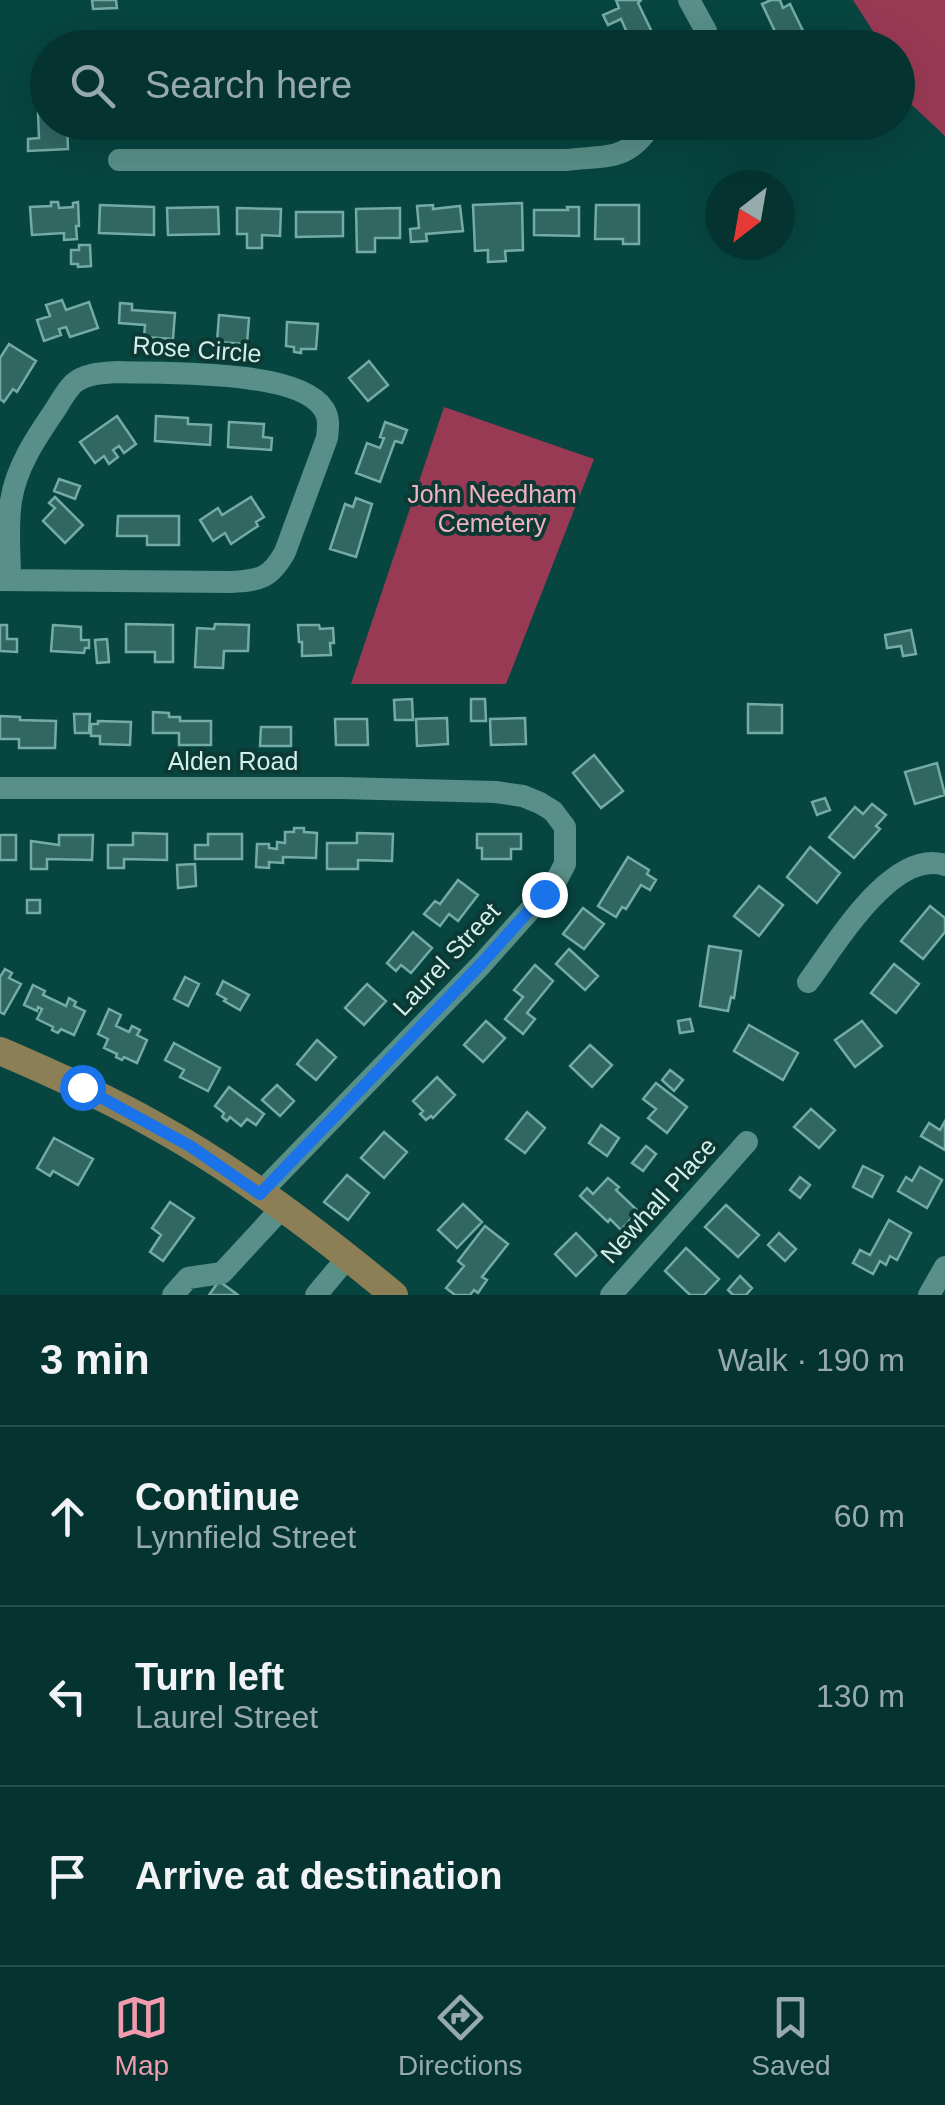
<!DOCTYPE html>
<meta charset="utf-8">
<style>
:root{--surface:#053430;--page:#133f3c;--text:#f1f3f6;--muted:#97aaab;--line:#264f4c;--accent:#f29aae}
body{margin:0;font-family:Arial,sans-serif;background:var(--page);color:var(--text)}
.compass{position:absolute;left:705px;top:170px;width:90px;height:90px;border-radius:50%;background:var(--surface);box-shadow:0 10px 40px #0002;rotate:211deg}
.stop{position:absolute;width:30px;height:30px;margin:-22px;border:8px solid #1a73e8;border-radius:50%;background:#fff}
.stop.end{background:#1a73e8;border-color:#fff;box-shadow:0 2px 10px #0008}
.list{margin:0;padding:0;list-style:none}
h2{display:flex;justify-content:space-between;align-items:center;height:130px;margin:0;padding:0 40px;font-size:42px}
h2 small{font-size:32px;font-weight:400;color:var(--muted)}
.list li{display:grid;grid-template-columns:65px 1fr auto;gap:30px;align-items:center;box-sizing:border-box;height:180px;padding:0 40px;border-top:2px solid var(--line)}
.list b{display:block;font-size:38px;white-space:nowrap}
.list p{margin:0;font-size:32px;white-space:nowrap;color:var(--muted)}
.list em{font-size:32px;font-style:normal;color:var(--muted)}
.icon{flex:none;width:55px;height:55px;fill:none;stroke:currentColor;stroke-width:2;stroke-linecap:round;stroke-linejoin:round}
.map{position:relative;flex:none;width:945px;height:1295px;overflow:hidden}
.search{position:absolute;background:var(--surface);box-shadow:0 10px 40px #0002;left:30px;right:30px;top:30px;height:110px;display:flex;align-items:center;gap:25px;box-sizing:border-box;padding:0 35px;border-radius:55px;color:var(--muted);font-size:38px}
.sheet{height:670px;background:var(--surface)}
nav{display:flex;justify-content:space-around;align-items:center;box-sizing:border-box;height:140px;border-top:2px solid var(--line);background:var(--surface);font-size:28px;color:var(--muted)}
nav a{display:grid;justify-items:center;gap:5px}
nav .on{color:var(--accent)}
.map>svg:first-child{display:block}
.green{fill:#993a55}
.building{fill:#316761;stroke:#74aba4;stroke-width:2.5}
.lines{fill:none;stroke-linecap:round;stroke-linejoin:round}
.minor{stroke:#588f88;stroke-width:22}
.major{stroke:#8d7f55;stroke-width:28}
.route{stroke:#1a73e8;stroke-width:12}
.labels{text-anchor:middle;stroke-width:8;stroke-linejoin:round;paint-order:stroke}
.street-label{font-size:25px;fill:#d3efea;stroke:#0d3934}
.park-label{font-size:25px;fill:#f2b1bf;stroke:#0d3934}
</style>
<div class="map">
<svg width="945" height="1295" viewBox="0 0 945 1295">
<rect width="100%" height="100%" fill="#074540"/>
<path class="green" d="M853,0H945V136L898,92V48L883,47Z
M444,407L594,459L506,684H351Z"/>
<path class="building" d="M92,0H116L117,8L93,9Z
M616,0H641L638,3L651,30L641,35L640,32L629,37L621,19L608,25L603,15L619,8Z
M771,0H780L783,8L790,4L804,33L781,44L762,4Z
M48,112V122H67L68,149L28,151V139L39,138L38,113Z
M51,202H58L59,208L73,207V203L78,202L79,226H76L77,239L64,240V233L32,235L30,207L51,206Z
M522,203L523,250L505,251L506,261L488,262V250L475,251L473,205Z
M100,205L154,207V235L99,233Z
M433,205V209L460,206L463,231L426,234L427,241L411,242L410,229L419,228L417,206Z
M596,205H639V244H623V239H595Z
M218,207L219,234L168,235L167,208Z
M567,207H579V236L534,235V210H568Z
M237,208L281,209L280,236L262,235V248H247V234H237Z
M400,208V238H375V252H357L356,209Z
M296,212H343V236L296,237Z
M79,245H90L91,266L78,267V264H71V250H79Z
M62,300L66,310L89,302L98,328L70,337L66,327L59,329L61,335L44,341L37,320L50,316L46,305Z
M120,303L132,304V310L175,313L173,339L144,337L145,325L119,323Z
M219,315L249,318L247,344L217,342Z
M287,322L318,324L316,349H301V353L294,352V347L286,346Z
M9,344L36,361L17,392L13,389L4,402L0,399V358Z
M369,361L388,385L368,401L349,378Z
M117,416L136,444L124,453L119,446L113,450L118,457L109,464L104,456L95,463L80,442Z
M156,416L188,418V424L211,425L210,445L155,441Z
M229,422L264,424L263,437L272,438L271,450L228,447Z
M385,422L407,430L402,443L395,441L380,482L356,473L367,443L380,448L384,438L380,437Z
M59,479L80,486L75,499L54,491Z
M55,497L83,525L65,543L43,521L55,508L49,503Z
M251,497L264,517L256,522L258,526L231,544L225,533L213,541L200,520L218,508L222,515Z
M356,498L372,504L356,557L330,549L345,504L353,507Z
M118,516H179V545H147V536H117Z
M126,624L173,625V662H155V652H126Z
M215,624L249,625L248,651H224L223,668L195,667L197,628L214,629Z
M0,625H7V639H17V652L0,651Z
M53,625L81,627V640H89V648H85L84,653L51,651Z
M298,625H319L320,629L333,628L334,643H330L331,655L302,656V642H299Z
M911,630L916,654L903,656L901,646L887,648L885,635Z
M107,639L109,662L97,663L95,640Z
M412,699L413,720H395L394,700Z
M471,699H485L486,721H471Z
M748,704L782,705V733H748Z
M153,712L169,713V717H180V721H211V745H179V733H153Z
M74,714H90L89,733H75Z
M0,716L20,717V720L56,721L55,748H19V739H0Z
M447,718L448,744L417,746L416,719Z
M525,718L526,744L491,745L490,719Z
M335,719H367L368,745H336Z
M98,721L131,722L130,745L100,744V736H91V724H98Z
M261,727H291V746H260Z
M594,755L623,791L601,808L573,773Z
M937,763L945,795L915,804L905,772Z
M825,798L830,810L817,815L812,802Z
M872,804L886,815L876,826L880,829L854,858L829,837L855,807L863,814Z
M294,828H304V832L317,833L316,858L283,857V863L269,862V868L256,867L257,844H269V848L277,849V842L285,843V832H294Z
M133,833L167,834V860L124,859V868H108V845H133Z
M357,833L393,834L392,861L358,860V869H327V843H357Z
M208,834H242V859H195V845H208Z
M477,834H521V849H511V859H482V848H477Z
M0,835H16V860H0Z
M59,835H93L92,860L47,859V869H31V841L59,845Z
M810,847L840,873L817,903L787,877Z
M628,857L649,870L647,874L656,880L650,890L641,885L626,909L622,907L616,917L598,906Z
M195,864L196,886L178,888L177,865Z
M458,880L478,895L458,921L449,914L440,926L424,914L435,901L440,904Z
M759,886L783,905L759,936L734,916Z
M27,900H40V913H27Z
M930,906L945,918V932L923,959L901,941Z
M583,908L604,924L584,949L563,934Z
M413,932L432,948L411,973L401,965L396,971L387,963Z
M709,946L741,951L734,998L731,997L728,1011L700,1006Z
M569,949L598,976L585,990L556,964Z
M894,964L919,984L896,1013L871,993Z
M535,965L553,981L527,1013L535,1019L523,1034L505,1019L523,997L514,990Z
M5,969L12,973L9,978L21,984L4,1014L0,1012V977Z
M185,977L199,984L188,1006L174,999Z
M223,981L249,995L240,1010L224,1001L226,999L217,994Z
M367,984L386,1001L364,1025L345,1008Z
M33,985L45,991L43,995L66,1006L69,998L76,1002L74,1006L85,1011L74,1035L61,1029L58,1033L52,1030L53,1027L37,1019L42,1009L38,1007L37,1011L24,1005Z
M109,1009L121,1015L116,1026L129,1032L132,1026L140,1030L137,1035L147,1040L137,1063L124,1057L122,1060L116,1057L117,1054L104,1048L108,1039L98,1034Z
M690,1019L693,1031L680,1033L678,1021Z
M486,1021L505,1038L483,1062L464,1045Z
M862,1021L882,1046L855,1067L835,1040Z
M749,1025L798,1053L783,1080L734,1051Z
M317,1040L336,1057L316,1080L297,1064Z
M174,1043L220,1068L208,1091L180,1077L184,1070L165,1060Z
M590,1045L612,1065L592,1087L570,1066Z
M670,1070L683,1080L674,1091L662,1080Z
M437,1077L455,1095L433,1118L431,1116L426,1120L420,1114L423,1111L413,1101Z
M656,1083L687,1107L667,1133L648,1118L656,1109L643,1099Z
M277,1085L294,1101L280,1116L262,1100Z
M229,1087L264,1114L256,1125L247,1119L241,1126L230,1117L227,1121L222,1117L224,1113L215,1106Z
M811,1109L835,1130L819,1148L794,1127Z
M527,1112L545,1128L525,1153L506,1139Z
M945,1121V1150L921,1136L929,1123L940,1130Z
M601,1125L619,1138L607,1156L589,1143Z
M384,1132L407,1152L384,1178L361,1158Z
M54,1138L93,1159L78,1185L53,1171L50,1176L37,1168Z
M646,1146L656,1154L643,1171L632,1163Z
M863,1166L883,1176L872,1197L853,1187Z
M920,1167L942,1180L927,1208L898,1191L906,1177L912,1181Z
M347,1175L369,1193L348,1220L324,1202Z
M800,1177L810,1185L800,1198L790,1190Z
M608,1178L619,1187L616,1190L638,1211L621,1230L610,1219L608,1222L580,1196L587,1188L593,1194Z
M170,1202L194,1218L163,1261L150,1252L161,1235L152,1228Z
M463,1204L482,1222L457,1248L438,1230Z
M726,1205L759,1235L738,1257L705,1227Z
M889,1220L911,1233L897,1260L890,1256L886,1265L880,1261L873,1274L853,1263L860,1250L870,1255Z
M485,1226L508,1244L482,1277L487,1280L478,1293L474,1290L470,1295H455L446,1288L464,1266L458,1261Z
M576,1233L597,1255L576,1276L555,1254Z
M779,1233L796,1249L785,1261L768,1245Z
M686,1248L719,1279L704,1295H690L665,1271Z
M740,1276L752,1288L746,1295H733L728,1290Z
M219,1281L238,1295H209Z"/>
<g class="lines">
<path class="minor" d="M689,0L706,31L711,48
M119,160H566C609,155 628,162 653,122
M0,580L231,582C260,580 270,579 285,552L327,438C328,428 330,417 323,408C297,369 164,374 118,372C103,373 85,373 73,384C66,391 60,402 55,410C36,438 16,467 11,501C7,527 10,554 10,580
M0,788H341L496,792L523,796L540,803L553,811L565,827V864L556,881L481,965L260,1193
M808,982C835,946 892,848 945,865
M173,1295L188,1278L222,1273L281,1209
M316,1295L347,1258
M611,1295L747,1142
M929,1295L945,1267"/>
<path class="major" d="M0,1051C54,1074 107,1098 158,1127C239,1172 323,1236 394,1295"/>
</g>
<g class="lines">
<path class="route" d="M82,1087L190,1146L260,1194L480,965L544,894"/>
</g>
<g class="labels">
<g class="street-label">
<text transform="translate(197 349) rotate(4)" y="9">Rose Circle</text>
<text x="233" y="770">Alden Road</text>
<text transform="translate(446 959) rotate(-47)" y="9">Laurel Street</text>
<text transform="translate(658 1200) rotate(-48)" y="9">Newhall Place</text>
</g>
<g class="park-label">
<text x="492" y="503">John Needham<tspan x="492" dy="29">Cemetery</tspan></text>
</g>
</g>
</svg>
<svg class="compass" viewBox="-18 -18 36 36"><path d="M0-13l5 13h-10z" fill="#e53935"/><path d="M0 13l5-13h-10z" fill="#97aaab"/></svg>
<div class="stop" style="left:82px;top:1087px"></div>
<div class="stop end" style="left:544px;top:894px"></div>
<div class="search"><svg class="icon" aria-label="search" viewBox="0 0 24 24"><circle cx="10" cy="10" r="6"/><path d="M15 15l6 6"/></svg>Search here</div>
</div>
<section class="sheet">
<h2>3 min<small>Walk · 190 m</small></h2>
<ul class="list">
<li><svg class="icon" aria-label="ahead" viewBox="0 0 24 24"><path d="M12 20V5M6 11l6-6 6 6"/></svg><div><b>Continue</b><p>Lynnfield Street</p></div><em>60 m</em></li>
<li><svg class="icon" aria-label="left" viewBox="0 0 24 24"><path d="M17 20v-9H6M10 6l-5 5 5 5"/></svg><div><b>Turn left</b><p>Laurel Street</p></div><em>130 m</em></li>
<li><svg class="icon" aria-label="arrive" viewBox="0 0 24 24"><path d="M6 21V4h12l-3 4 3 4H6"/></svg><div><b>Arrive at destination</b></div></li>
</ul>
</section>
<nav>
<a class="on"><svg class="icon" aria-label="map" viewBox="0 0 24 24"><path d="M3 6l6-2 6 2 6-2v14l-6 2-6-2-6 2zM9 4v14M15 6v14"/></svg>Map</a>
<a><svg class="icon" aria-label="directions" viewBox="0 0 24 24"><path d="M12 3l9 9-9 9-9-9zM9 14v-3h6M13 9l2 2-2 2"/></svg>Directions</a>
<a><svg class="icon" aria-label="saved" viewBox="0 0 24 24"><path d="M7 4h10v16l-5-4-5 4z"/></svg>Saved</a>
</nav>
